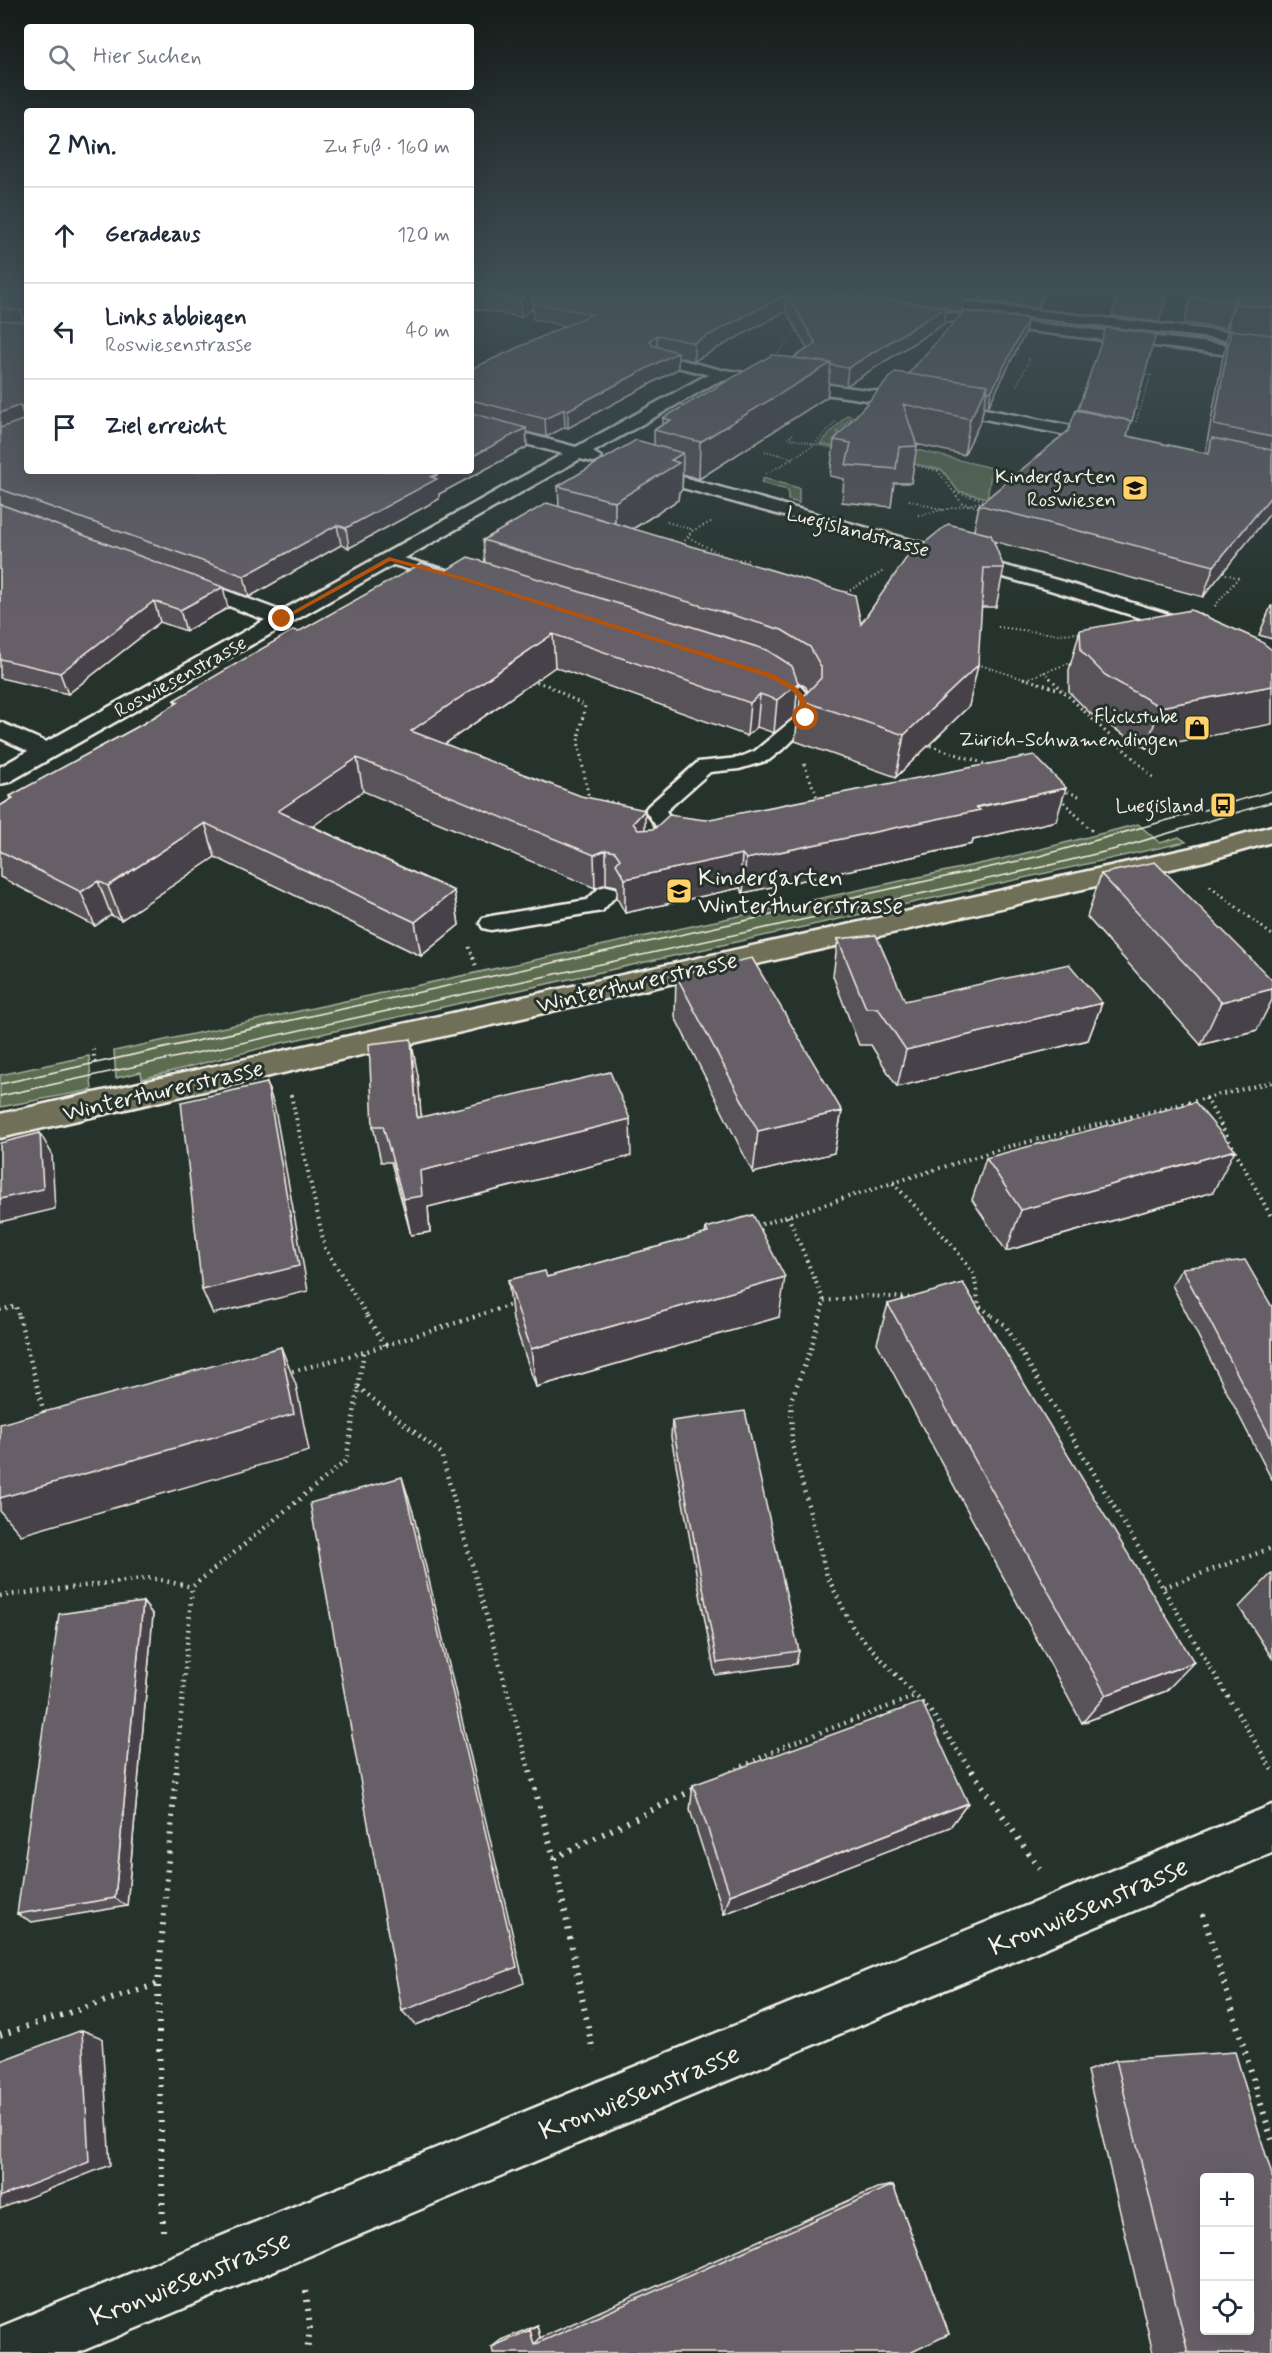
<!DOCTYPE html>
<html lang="de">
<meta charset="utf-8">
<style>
:root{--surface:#fff;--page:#f6f6f7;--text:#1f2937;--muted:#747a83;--line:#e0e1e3}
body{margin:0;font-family:Mynerve,sans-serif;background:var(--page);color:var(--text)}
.controls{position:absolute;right:18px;bottom:18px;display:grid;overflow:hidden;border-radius:6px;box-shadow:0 6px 24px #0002}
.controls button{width:54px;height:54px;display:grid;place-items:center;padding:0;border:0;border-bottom:2px solid var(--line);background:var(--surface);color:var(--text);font:30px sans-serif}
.stop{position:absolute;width:18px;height:18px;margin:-14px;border:4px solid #b45309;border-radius:50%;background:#fff}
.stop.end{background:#b45309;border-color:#fff;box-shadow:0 2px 6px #0008}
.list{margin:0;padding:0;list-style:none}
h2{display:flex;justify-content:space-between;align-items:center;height:78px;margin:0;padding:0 24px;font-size:26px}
h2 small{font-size:20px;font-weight:400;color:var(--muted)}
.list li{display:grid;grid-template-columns:39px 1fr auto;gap:18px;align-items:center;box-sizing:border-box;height:96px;padding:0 24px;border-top:2px solid var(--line)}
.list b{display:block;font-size:22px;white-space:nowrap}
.list p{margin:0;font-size:20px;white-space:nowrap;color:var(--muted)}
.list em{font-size:20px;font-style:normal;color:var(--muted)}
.icon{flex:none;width:33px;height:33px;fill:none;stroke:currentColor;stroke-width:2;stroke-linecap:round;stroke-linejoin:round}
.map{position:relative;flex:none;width:1272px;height:2353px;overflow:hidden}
.search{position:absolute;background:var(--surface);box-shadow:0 6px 24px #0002;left:24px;top:24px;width:450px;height:66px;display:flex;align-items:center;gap:15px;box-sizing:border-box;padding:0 21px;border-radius:6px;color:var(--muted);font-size:22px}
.panel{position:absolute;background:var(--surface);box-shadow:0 6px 24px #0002;left:24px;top:108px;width:450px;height:366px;border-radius:6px}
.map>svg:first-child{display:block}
.green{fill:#5c6c4f;stroke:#a8ae9c;stroke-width:1.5}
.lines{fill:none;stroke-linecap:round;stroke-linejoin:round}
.lane-casing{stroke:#f4f1e8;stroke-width:5}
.street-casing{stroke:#f4f1e8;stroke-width:5}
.secondary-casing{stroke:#f4f1e8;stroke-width:5}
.primary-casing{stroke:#f4f1e8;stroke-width:5}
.path-far5{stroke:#f4f1e8;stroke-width:1.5;stroke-dasharray:1 2;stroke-linecap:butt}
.path-far4{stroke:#f4f1e8;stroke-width:2;stroke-dasharray:1 3;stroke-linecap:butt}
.path-far3{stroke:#f4f1e8;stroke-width:3;stroke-dasharray:1.5 4;stroke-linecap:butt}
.path-far2{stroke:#f4f1e8;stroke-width:4;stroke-dasharray:1.5 4.5;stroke-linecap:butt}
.path-far1{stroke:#f4f1e8;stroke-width:4.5;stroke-dasharray:1.5 5;stroke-linecap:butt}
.path{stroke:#f4f1e8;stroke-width:6;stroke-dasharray:2 7;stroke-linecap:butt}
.lane{fill:#26332d;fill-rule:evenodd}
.street{fill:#26332d;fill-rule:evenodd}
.secondary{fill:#26332d;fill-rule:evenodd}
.primary{fill:#706f59;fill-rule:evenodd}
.tram{stroke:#f4f1e8;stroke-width:1.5}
.wall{fill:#585259;stroke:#f4f1e8;stroke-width:1.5}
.shaded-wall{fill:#474249;stroke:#f4f1e8;stroke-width:1.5}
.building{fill:#665f68;stroke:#f4f1e8;stroke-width:1.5;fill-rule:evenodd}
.route{fill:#b45309}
.labels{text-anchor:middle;stroke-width:6;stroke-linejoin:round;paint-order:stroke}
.far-poi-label{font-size:20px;fill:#f4f1e8;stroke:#26332d;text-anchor:end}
.far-street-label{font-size:20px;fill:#f4f1e8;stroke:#26332d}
.poi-label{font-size:24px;fill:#f4f1e8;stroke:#26332d;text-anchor:start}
.street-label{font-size:24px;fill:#f4f1e8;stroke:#26332d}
.near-street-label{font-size:28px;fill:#f4f1e8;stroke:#26332d}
</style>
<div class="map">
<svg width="1272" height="2353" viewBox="0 0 1272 2353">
<rect width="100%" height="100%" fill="#26332d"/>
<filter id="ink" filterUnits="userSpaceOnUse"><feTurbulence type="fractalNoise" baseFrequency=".0167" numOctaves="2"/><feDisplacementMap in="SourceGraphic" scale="12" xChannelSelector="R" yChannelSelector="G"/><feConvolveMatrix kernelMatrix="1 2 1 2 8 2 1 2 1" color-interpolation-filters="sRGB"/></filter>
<g filter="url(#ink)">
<path class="green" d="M847,415L868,420L865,422L850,419L837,432L897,456L917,450L992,468L987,498L958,491L942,470L820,444Z
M764,478L799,488V503L788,500V490L761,483Z
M1138,824L1160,843L1179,837L1186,842L281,1043L142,1079L141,1072L116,1078L114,1051L1002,859Z
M89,1056L92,1090L0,1107V1075Z"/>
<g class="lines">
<defs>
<path id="lane" d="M658,354L729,372L731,375L725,379L654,361L652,358Z
M389,554L457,573L459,576L451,581L383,562L381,559L383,556Z
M766,669C793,675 811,690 815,718L788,745L769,760L739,769L710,772L666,811L676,826C672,843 664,862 643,857L640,852L651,841L656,826L645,810L648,806L698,762L738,758L755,751L796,717C794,699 786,689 770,682C764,679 761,679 757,674L760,670Z
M607,886L615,888L618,893L602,911L491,930L483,928L480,923L483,918L491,916L587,900L599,888Z"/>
<path id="street" d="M919,297L1272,337V345L914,304L912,301L914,298Z
M725,370L944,401L1112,434L1118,435L1120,439L1118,443L1112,444L944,411L726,380L715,383L593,452L601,457L598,461L592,462L580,459L55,756L9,782L0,784V767L28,751L0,738V722L46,742L265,620L175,585L172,581L175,577H189L281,611L563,454L471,429V419L576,447L703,377Z
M639,465L1064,582L1181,618L1272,659V674L1167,626L1050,590L633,474L630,470L633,466Z
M1272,1805V1853L77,2353H0V2327Z"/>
<path id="secondary" d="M679,287H723L774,293L781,297L774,301L686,291Z
M900,308L1272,350V360L895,315L893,312Z"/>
<path id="primary" d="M1272,826V842L1205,861L0,1138V1114L1200,846Z"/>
</defs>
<use href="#lane" class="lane-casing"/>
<use href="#street" class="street-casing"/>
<use href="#secondary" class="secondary-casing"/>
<use href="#primary" class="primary-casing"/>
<path class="path-far5" d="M778,353L800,326
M1017,385L1030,359L1027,358
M1136,422L1151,375H1144
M793,434L788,438L835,449
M765,451L792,458
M789,460L814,445L836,421"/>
<path class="path-far4" d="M910,464L938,471L962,503L981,508
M766,474L792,459
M955,492L988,501
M909,500L943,510L986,501
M918,515L943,510
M667,522L694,530
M688,537L728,558L748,560
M680,547L692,531L711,522
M843,594L884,571
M1215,606L1238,578L1220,572
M998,627L1055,634L1081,633
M974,663L1027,680
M1044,672L1052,680
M1026,679L1075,661"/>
<path class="path-far3" d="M1023,678L1063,691L1155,779
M1050,678L1062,690
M531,681L547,685L585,706L578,741L589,799H591
M925,744L989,765
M804,764L819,802
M1062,790L1079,796
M1060,798L1094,833
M605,801L621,804
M1210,886L1272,935
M469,947L474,960"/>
<path class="path-far2" d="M473,958L476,966
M93,1049L95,1066
M291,1095L325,1248L368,1317
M1206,1098L1272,1218
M893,1183L953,1246L974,1274L979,1306L994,1317
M788,1216L824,1301L820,1317
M756,1226L1007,1147L1272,1082
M824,1301L867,1296L913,1298
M0,1310L16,1306L19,1317
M473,1317L514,1304"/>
<path class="path-far1" d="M19,1316L45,1417
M367,1316L385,1345
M820,1316L811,1349L791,1400L792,1445L827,1576L854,1630L932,1713L973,1773
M992,1316L1005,1325L1272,1770
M286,1373L364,1352L478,1316
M358,1387L441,1453L530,1773
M1164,1587L1272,1548
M0,1596L151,1578L192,1587
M731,1772L782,1747L916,1696
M176,1773L192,1587L346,1461L364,1352"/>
<path class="path" d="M530,1771L554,1858L593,2052
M972,1771L1042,1873
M554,1858L695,1789
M1203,1914L1272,2140
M0,2035L158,1984
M163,2231L158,1984L176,1771
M306,2291L310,2327L307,2353"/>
<use href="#lane" class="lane"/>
<use href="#street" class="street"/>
<use href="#secondary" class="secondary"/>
<use href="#primary" class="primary"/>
<path class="tram" d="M0,1084L1036,857L1272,791
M0,1096L1038,868L1116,849L1272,802"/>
</g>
<path class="wall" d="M0,287L471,471V369L565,326L533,319V308L521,317L471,308V287L724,296L733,287H1049L1038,308L982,301V299L979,301L964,299L962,312L946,310L944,324L846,386L829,383L827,397L699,479L683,474L682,490L679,492L678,500L633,529L861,624L974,530L979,505L1128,436L1205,453L1223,356L1227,343L1225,342L1229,330H1228L1229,321L1237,295L1272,299V511L1203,597L993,541L1004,568L996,607H981L969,706L896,777L795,741L800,700L808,692L806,687L798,682L795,716L774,733L757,727L747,736L555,667L445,744L645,830L654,829L705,820L1056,821L973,840L972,844L743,893L740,888L625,913L617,898V887L616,886L606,884L595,888L363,791L312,826L454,891L459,925L421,956L215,857L121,920L111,915L95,926L0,877V806L11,799L10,796L141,725L176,704L174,700L298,632L445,571L485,563L483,540L559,507L558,486L654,445V430L663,424V418L793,358L807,349L786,311L694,361L678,357V369L568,428L565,427L546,437L526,432L527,447L439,494V499L349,548L341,545L249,597L173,569L228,608L186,631L160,622L68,694L0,678Z
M1119,287H1169L1159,322L1112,316Z
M1194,287L1234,302L1226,328L1184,323Z
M1025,333L988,407L984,406L981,420L964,455L916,444L917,446L911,483H894L891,507L842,502L844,479L830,476L834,440L908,374Z
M1271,606H1272V639L1259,635Z
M1080,630L1259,640L1146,748L1093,716L1069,692V670Z
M1101,874L1257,1030L1201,1045L1087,917Z
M838,939L905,1001L1102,1003L1088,1040L897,1087L871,1045H859L833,976Z
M676,975L842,1111L834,1153L753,1173L675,1017Z
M418,1076L421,1117L631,1156L428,1207L430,1232L411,1235L391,1162H381L373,1126Z
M986,1158L1213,1192L1006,1251L972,1200Z
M706,1228L779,1317L536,1387L513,1320L508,1280L547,1277L705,1234Z
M1182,1268L1272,1307V1480L1172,1285Z
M888,1304L1166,1691L1082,1723L877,1343Z
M672,1421L799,1651L796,1664L715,1675L671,1437Z
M1272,1574V1658L1239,1607L1270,1575Z
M143,1602L153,1615L127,1906L32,1922L17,1914Z
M693,1785L968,1803L950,1827L724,1914L690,1810Z
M1116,2060L1272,2353H1153L1087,2071Z
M893,2185L949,2334L492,2347L501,2340L537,2325L540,2338L877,2188Z"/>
<path class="shaded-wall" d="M981,287H984L982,299L979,301Z
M1042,287H1049L1038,308Z
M534,289L532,303L533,308L521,317L520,300Z
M787,294L786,311L694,361V343Z
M946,307L944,324L846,386L848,368Z
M1028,319L1025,333L988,407L991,392Z
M657,335V352L650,340Z
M678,352V369L568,428V410Z
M831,363L827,397L699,479L700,442Z
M988,385L981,420L964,455L970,419Z
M20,405L26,424L0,434V413Z
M564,409L565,427L546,437L545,419Z
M526,428L527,447L439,494V499L349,548L346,528L444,471H471V457Z
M683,453L682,490L679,492L678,500L615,540V502L671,460Z
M1272,495V511L1203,597L1214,566Z
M337,525L341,545L249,597L244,576Z
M223,587L228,608L186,631L180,610Z
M154,601L160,622L68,694L60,673Z
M553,634L555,667L416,764L411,731Z
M978,665L969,706L896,777L904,735Z
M798,683L795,716L774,733L777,700Z
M1272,686V724L1146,748L1160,707Z
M760,694L757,727L747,736L750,703Z
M357,758L363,791L286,845L278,811Z
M1066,788L1056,821L973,840L972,844L743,893L746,859Z
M645,810V844L633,823Z
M205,823L215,857L121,920L108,886Z
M606,850V884L595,888L594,855Z
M742,854L740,888L625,913V879Z
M98,881L111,915L95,926L81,892Z
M454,891L459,925L421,956L415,922Z
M1272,989V1000L1257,1030L1201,1045L1221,1002Z
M1102,1003L1088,1040L897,1087L906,1050Z
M411,1039L418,1076L424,1154L417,1118Z
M267,1083L275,1109L308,1291L213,1314L202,1290Z
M842,1111L834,1153L753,1173L758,1131Z
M630,1119L631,1156L428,1207L430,1232L411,1235L403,1199L420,1171Z
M40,1133L52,1154L55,1209L0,1222V1199Z
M1235,1150L1213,1192L1006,1251L1021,1210Z
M785,1277L779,1317L536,1387L531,1349Z
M281,1347L296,1385L309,1451L21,1535L0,1511V1498Z
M402,1477L413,1512L524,1983L416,2025L402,2011Z
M143,1602L153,1615L127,1906L115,1898Z
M1194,1662L1166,1691L1082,1723L1106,1695Z
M968,1803L950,1827L724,1914L730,1895Z
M82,2030L102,2038L110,2165L0,2209V2197Z
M537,2325L540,2338L534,2345L530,2330Z"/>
<path class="building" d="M0,287H27V471H444L431,477L437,479L346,528L337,525L244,576L0,489V428L23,420V407L20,405L0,413V320L23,322L22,311L0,308Z
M471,287H649L724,296L733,287H776L946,307L848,368L831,365V363L793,358L816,344L787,294L694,343L657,335L650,340L652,345L678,352L568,410L564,409L545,419L471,400V369L592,314L532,303L534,289L520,300L471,291Z
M1194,287H1237L1234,302L1191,297Z
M1237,295L1272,299V308L1236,304Z
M963,312L1028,319L991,392L987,391L988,385L908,374Z
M1106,328L1156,334L1132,421L1078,409Z
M1231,330L1272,335V437L1214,425Z
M772,355L831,363L700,442L654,430L671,420L663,418Z
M895,372L988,385L970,419L903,404L917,446L899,447L896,469L846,465L851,443L834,440Z
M1076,410L1131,421L1127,436L1209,454L1212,438L1272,450V495L1214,566L979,505L1068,431Z
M471,413L526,428L471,457Z
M636,440L683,453L671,460L679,463L615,502L558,486Z
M547,503L855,595L861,624L907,557L948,524L991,535L1004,568H984L978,665L904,735L800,700L821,678V667L810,647L782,630L483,540Z
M0,504L223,587L180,610L154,601L60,673L0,659Z
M468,557L767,650L792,666L798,683L777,700L760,694L750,703L553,634L411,731L581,796L645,810L633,823L638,830L654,829L669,815L705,820L1034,755L1066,788L976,807L980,810L746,859L742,854L625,879L616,864L620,859L615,852L606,850L594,855L357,758L278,811L454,891L415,922L205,823L108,886L98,881L81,892L0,851V806L13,798L10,796L141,725L179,702L174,700L294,630L298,632L422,563L445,571Z
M1191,610L1259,640L1272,650V686L1160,707L1105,675L1081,651L1080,630Z
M1155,862L1272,980V989L1221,1002L1101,874Z
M876,935L905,1001L1069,964L1102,1003L906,1050L878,1008H866L838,939Z
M752,958L842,1111L758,1131L676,975Z
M411,1039L417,1118L610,1072L630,1119L420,1171L422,1196L403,1199L383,1126H373L369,1044Z
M267,1083L299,1266L202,1290L181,1102Z
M1195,1102L1235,1150L1021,1210L986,1158Z
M40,1133L43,1189L0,1199V1143Z
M753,1215L785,1277L531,1349L508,1280L545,1271L547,1277L708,1233L706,1228Z
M1245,1260L1272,1307V1440L1182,1268Z
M963,1283L1194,1662L1106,1695L888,1304Z
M281,1347L294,1414L0,1498V1424Z
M745,1411L799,1651L717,1663L672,1421Z
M402,1477L517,1967L402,2011L310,1503Z
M143,1602L115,1898L17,1914L59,1614Z
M922,1702L968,1803L730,1895L693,1785Z
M82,2030L89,2162L0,2197V2061Z
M1235,2052L1272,2175V2353H1188L1116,2060ZM1204,2178H1250V2331H1204Z
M893,2185L949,2334L910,2353H493L492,2347L530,2330L534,2345Z"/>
</g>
<linearGradient id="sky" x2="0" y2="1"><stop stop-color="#151c19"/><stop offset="0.47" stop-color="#415057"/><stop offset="1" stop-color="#415057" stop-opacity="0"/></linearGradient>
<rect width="1272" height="616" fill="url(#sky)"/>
<path class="route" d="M389,557L463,577L773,674C796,687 808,690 809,718L806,720L803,718C801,691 790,689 768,677L459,579L390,561L284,620L279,619Z"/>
<defs>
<symbol id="school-square" viewBox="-11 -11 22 22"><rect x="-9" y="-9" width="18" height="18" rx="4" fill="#ffd166" stroke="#26332d"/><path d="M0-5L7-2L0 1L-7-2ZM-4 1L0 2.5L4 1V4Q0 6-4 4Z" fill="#111"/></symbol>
<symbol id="shop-square" viewBox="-11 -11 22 22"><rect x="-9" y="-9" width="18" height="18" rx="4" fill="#ffd166" stroke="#26332d"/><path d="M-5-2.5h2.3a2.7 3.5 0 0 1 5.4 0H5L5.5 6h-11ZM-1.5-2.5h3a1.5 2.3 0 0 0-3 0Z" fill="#111"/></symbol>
<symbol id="bus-square" viewBox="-11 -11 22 22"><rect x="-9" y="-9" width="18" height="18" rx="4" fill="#ffd166" stroke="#26332d"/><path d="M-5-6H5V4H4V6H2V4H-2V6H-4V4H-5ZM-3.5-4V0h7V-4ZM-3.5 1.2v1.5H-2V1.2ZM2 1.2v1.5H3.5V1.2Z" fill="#111"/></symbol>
</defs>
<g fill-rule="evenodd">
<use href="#school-square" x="1120" y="473" width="30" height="30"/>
<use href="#shop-square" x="1182" y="713" width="30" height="30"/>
<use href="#bus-square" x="1208" y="790" width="30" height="30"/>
<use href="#school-square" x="664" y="876" width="30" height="30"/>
</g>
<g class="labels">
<g class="far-poi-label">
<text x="1116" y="483">Kindergarten<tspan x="1116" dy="23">Roswiesen</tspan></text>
<text x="1178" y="723">Flickstube<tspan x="1178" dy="23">Zürich-Schwamendingen</tspan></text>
<text x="1204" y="812">Luegisland</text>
</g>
<g class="far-street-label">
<text transform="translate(858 531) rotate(15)" y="7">Luegislandstrasse</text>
<text transform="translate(180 676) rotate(-29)" y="7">Roswiesenstrasse</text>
</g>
<g class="poi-label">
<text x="698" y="885">Kindergarten<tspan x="698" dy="28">Winterthurerstrasse</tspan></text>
</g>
<g class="street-label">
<text transform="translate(637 982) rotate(-13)" y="8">Winterthurerstrasse</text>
<text transform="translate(163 1090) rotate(-13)" y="8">Winterthurerstrasse</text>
</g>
<g class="near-street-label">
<text transform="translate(1088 1905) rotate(-23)" y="10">Kronwiesenstrasse</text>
<text transform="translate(639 2091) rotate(-22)" y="10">Kronwiesenstrasse</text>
<text transform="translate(190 2277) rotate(-22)" y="10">Kronwiesenstrasse</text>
</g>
</g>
</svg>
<div class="controls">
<button>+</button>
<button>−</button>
<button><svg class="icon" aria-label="locate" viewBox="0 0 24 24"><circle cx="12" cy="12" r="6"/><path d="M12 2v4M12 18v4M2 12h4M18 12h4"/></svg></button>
</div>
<div class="stop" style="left:806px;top:718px"></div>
<div class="stop end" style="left:282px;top:619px"></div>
<div class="search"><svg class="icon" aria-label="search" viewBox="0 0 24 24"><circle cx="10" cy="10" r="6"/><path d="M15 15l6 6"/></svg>Hier suchen</div>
<section class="panel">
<h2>2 Min.<small>Zu Fuß · 160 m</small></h2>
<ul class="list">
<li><svg class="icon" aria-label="ahead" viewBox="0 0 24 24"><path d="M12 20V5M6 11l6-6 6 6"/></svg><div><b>Geradeaus</b></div><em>120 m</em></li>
<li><svg class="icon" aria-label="left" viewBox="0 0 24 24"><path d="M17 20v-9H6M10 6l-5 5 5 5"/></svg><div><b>Links abbiegen</b><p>Roswiesenstrasse</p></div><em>40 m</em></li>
<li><svg class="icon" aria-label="arrive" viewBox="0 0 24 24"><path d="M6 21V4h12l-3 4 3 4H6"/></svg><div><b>Ziel erreicht</b></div></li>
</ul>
</section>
</div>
